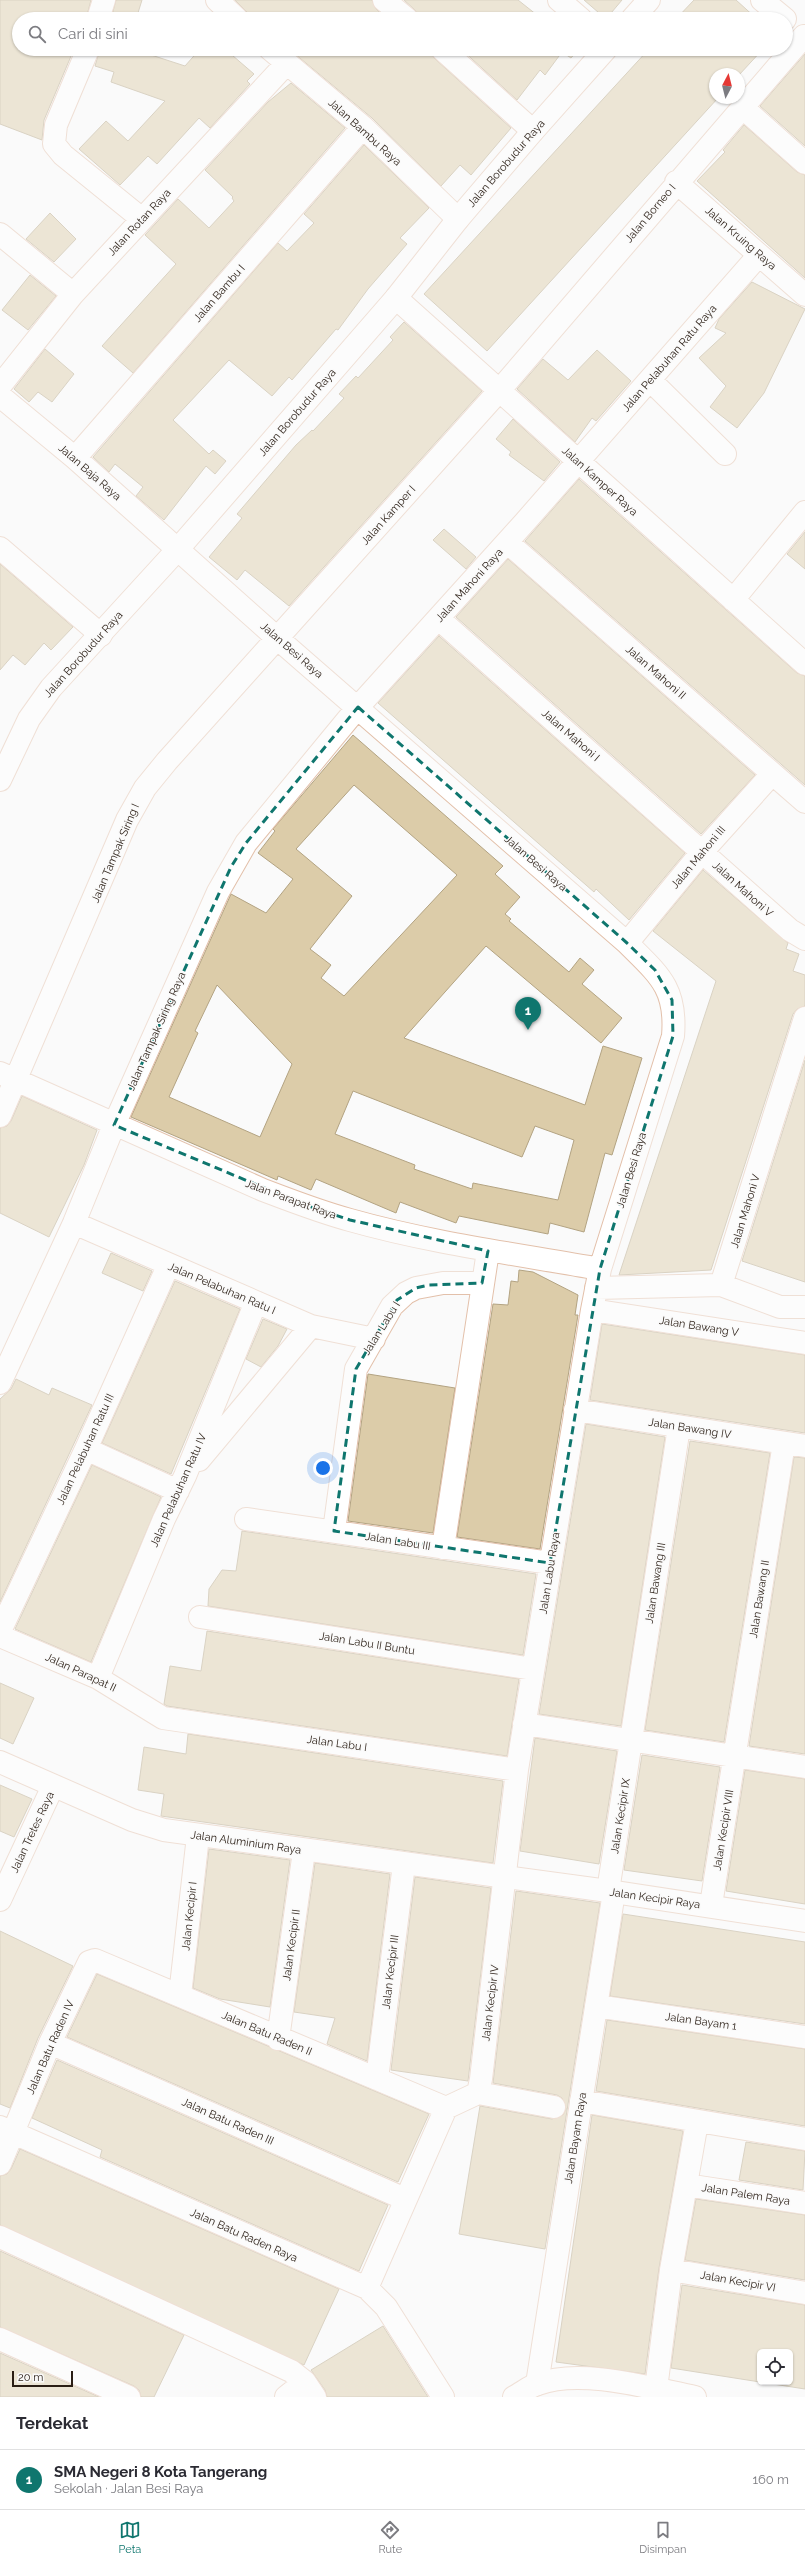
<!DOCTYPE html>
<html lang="id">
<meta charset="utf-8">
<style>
:root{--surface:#fff;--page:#f7f7f7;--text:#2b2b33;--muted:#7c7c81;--line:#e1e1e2;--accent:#0f766e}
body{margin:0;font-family:Raleway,sans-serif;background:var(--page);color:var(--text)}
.controls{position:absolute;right:12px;bottom:12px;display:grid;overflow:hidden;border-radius:6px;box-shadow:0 1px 3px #0004}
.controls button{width:36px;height:36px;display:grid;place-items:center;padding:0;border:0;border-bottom:1px solid var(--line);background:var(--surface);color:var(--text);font:20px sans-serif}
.compass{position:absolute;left:709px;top:68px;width:36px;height:36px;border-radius:50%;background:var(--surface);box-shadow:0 1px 3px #0004;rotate:7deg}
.scale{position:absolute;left:12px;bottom:10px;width:61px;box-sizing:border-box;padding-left:4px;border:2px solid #2a1e15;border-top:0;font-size:11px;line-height:14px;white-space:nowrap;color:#2a1e15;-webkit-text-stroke:3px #fafafa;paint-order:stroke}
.you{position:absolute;left:323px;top:1468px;width:14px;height:14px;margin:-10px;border:3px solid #fff;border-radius:50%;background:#1a73e8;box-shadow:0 0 0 6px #1a73e833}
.badge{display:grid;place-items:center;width:26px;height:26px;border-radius:50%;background:var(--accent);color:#fff;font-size:13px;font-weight:700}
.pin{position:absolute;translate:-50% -33px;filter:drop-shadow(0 1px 2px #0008)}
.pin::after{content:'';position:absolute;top:21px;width:14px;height:12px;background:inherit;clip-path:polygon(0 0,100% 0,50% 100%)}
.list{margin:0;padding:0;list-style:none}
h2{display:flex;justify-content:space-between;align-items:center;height:52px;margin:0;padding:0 16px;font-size:17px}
h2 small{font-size:13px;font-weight:400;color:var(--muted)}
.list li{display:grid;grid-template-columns:26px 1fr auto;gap:12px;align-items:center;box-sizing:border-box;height:60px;padding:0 16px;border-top:1px solid var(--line)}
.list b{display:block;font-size:15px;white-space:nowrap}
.list p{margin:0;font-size:13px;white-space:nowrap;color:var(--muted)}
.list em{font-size:13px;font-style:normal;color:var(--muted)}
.icon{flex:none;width:22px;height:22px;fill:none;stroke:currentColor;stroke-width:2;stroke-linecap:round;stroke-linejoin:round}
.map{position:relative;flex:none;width:805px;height:2397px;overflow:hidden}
.search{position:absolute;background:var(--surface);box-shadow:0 1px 3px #0004;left:12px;right:12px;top:12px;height:44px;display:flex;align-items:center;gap:10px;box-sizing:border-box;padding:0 14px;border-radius:22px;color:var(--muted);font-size:15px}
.sheet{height:112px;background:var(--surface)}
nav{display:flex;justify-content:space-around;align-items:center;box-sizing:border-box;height:56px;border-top:1px solid var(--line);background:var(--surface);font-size:11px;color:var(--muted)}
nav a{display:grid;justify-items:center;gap:2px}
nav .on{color:var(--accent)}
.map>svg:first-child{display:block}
.building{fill:#dccca9;stroke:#b3a382;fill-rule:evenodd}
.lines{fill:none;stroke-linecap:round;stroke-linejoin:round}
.minor-casing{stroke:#e3c0aa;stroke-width:24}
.tertiary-casing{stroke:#e3c0aa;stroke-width:24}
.minor{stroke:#fff;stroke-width:22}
.tertiary{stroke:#fff;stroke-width:22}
.marked{fill:none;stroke:#0f766e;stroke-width:3;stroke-dasharray:8 5;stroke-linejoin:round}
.labels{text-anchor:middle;stroke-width:3;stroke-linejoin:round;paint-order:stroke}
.street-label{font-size:11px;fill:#2a1e15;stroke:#fafafa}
</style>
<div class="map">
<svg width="805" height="2397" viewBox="0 0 805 2397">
<rect width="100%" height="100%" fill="#fafafa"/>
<path class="building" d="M0,0H91L86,19H19V49H74L44,120L42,140L0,124Z
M116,0H142L137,16L146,19H111Z
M235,0H372L376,9L387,19H254Z
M404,0H518L542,19H419L415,10Z
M584,0H622L606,19Z
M694,0H736L757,19H676Z
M100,49H147L145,53L185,66L200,49H225L254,74L247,81L250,84L210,128L199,118L157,164L148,156L120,185L79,149L106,121L128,141L165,101L111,82L114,72L95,66Z
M289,49H430L434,58L511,128L471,175L460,165L441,186L372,118Z
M461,49H579L571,58L562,52L545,75L540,70L517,100Z
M649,49H763L739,75L715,74V98H718L487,351L424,294Z
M805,54V146L760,106Z
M291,83L345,128L133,373L102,346L176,264L145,235L178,199L209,228L234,201L232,198L233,197L205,170L268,102Z
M744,125L797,172L805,175V278L697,181L725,152L723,150Z
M364,145L429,208L400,238L407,244L368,289L338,330L336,329L292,380L289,377L272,396L229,360L173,420L209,454L213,450L226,461L215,474L206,466L164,520L136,496L143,487L115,464L109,472L93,457L278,243L287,251L314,223L304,214Z
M50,213L76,239L54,262L26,239Z
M30,275L56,296L28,330L2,310Z
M752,282L805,309L764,393L737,428L710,407L726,386L699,358L726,333L715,328L719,319Z
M404,322L482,391L289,606L245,570L237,580L209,557L242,518L237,514L296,445L312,430L313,431L344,398L339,394L356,376L358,378L393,340L390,337Z
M45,349L74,374L52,402L38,392L29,402L14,389Z
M597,350L631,381L596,421L592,418L575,442L517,389L543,359L568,380Z
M513,419L560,462L544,481L509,455L511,452L496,439Z
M579,479L797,673L805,676V785L525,541Z
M444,529L476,557L466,569L433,540Z
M805,532V569L787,554Z
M508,559L755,775L701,834L456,617Z
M0,564L73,627L51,650L44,643L25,665L13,655L0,670Z
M439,636L685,853L629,920L596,889L594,892L378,703Z
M353,735L503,866L495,874L520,897L505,914L511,919L509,921L569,972L580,958L594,970L582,984L622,1018L601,1043L486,946L404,1038L585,1105L603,1046L642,1058L612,1155L605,1153L584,1232L550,1223L548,1234L459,1216L456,1223L400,1202L396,1213L316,1179L311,1190L278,1176L277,1180L131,1117L231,894L266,913L293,879L258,853L275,831L273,829ZM354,785L457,875L344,996L321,978L331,965L310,949L352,896L296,849ZM217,985L292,1064L260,1137L169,1097L198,1033L195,1031ZM353,1091L522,1157L535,1126L574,1140L558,1200L473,1183L472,1189L414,1169L415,1165L335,1134Z
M703,870L788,943L786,949L799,954L793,971L805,975V1006L797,1009L793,1014L711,1270L619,1275L716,981L653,931Z
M805,1060V1282L742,1261Z
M22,1096L97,1130L84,1165L49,1237L0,1213V1128L7,1126L11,1121Z
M111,1253L152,1271L143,1291L102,1273Z
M519,1270L533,1272L578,1295L575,1315H578L540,1549L457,1537L493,1304L508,1305L511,1281L518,1282Z
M175,1281L240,1309L171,1474L102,1443Z
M263,1319L287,1329L278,1346L261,1367L246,1359Z
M602,1324L805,1355V1433L590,1400Z
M368,1374L455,1388L433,1533L348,1521Z
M16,1379L49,1395L52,1388L92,1405L0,1602V1399L11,1389Z
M586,1424L665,1437L621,1726L539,1714Z
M690,1441L770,1453L724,1742L645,1730Z
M794,1457L805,1458V1754L749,1746Z
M92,1465L161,1497L91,1662L15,1629Z
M242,1531L536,1574L523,1655L208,1606L209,1589L222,1570L236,1571Z
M207,1631L519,1679L507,1756L167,1706L164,1704L170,1666L201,1671Z
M0,1683L34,1698L13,1744L0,1738Z
M188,1734L503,1781L493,1863L161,1816L164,1794L138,1790L144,1747L186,1754Z
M535,1738L617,1751L599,1864L520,1851Z
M642,1755L720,1767L702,1881L624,1870Z
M745,1770L805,1779V1904L726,1891Z
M0,1785L32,1799L14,1837L0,1831Z
M209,1849L290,1860L270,2007L220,1999L193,1988Z
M315,1863L390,1874L367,2061L327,2044L335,2018L294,2012Z
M415,1877L491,1888L468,2081L391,2070Z
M516,1891L600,1903L545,2249L459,2234L480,2106L552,2119L563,2115L566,2109L562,2098L557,2095L493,2083Z
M623,1914L805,1942V2024L610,1996Z
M0,1931L73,1966L38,2038L10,2108L0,2104Z
M97,1974L429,2114L398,2182L67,2037Z
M607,2020L805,2049V2126L596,2091Z
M57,2060L388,2205L359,2271L100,2157L102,2150L32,2118Z
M592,2115L683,2131L659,2268L645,2374L556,2362Z
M746,2142L805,2151L803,2190L739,2180Z
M20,2149L339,2289L304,2365L0,2225V2176L7,2174L11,2169Z
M696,2199L805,2215V2280L685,2260Z
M0,2251L184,2335L154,2397H141L139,2390L134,2386L0,2327Z
M682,2285L805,2305V2389L760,2382H790V2352H760V2382L671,2368Z
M383,2326L428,2397H327L325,2390L311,2370Z
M0,2353L99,2397H0Z"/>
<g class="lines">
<defs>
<path id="minor" d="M217,0L237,19
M384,0L407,19
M559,0L581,19
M762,0L785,19
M98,19L104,0
M88,49L56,125L54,144L63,155L142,219
M270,49L363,127L458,219
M442,49L533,131
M742,107L805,163
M676,182L805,295
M0,234L73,294
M396,298L805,664
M650,380L725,454
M0,386L73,294L286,64
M0,396L75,458L277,638L627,943C659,975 677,988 673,1036L600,1269L592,1310L517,1770L481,2079L478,2093L446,2108
M75,458L363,127
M507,542L805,802
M0,548L101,635
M733,600L805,512
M439,619L790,930L805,939
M627,943L702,852L772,774
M0,1073L263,1190C292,1201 320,1212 350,1220C431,1243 516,1254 600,1269
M0,1116L127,820L145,788L167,761L498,392L804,36
M74,1223L311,1326L374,1339
M721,1285L805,1018
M596,1288L721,1285L780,1307H805
M592,1310L805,1343
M0,1383L74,1223L114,1125L218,892L246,843L358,707L525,522L759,255
M575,1410L805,1446
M86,1449L178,1491
M199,1460L311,1326
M246,1519L550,1563
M334,1531L356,1369L392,1306L406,1293L416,1288L443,1283H482
M443,1548L488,1251
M200,1617L533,1669
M0,1631L86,1449L168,1266
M0,1636L98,1678L163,1718L517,1770
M98,1678L164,1519L185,1476L256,1302
M524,1724L805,1767
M608,1891L679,1427
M0,1900L53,1786
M711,1905L784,1443
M180,1995L198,1836
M596,2006L805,2037
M278,2039L304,1851
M50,2043L405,2199
M377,2079L404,1864
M478,2093L554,2107
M581,2101L805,2139
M0,2127L367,2288L386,2307L443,2397
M0,2164L50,2043L89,1962L95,1960L446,2108
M686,2185L805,2203
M0,2237L291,2371L305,2382L315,2397
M671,2270L805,2293
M367,2288L446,2108
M0,2339L129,2397
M537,2384L614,1892
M656,2389L671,2270L697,2122
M286,2397L305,2382"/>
<path id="tertiary" d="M632,19L649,0
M0,780L29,719L51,688L178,549L396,298L458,219L533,131L606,49
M0,1762L132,1820L164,1830L608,1891L805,1921
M514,2397C522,2393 530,2386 538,2384C581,2368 650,2388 695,2397"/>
</defs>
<use href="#minor" class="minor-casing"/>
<use href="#tertiary" class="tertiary-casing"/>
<use href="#minor" class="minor"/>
<use href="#tertiary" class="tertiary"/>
</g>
<path d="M0 0H805V2397H0ZM358,707L627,943L655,970L672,1000L673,1036L600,1269L550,1563L334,1531L356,1369L397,1300L416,1288L429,1285L482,1283L488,1251L350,1220L305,1205L114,1125L231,867L246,843Z" fill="#fafafa" fill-opacity=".55" fill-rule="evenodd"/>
<path class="marked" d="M358,707L627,943L655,970L672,1000L673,1036L600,1269L550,1563L334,1531L356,1369L397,1300L416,1288L429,1285L482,1283L488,1251L350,1220L305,1205L114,1125L231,867L246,843Z"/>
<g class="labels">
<g class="street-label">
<text transform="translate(365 132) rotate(42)" y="4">Jalan Bambu Raya</text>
<text transform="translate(506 163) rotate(-49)" y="4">Jalan Borobudur Raya</text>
<text transform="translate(650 213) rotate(-50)" y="4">Jalan Borneo I</text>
<text transform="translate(139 222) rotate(-47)" y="4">Jalan Rotan Raya</text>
<text transform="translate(741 238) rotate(41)" y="4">Jalan Kruing Raya</text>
<text transform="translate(219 293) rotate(-49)" y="4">Jalan Bambu I</text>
<text transform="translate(669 358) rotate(-49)" y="4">Jalan Pelabuhan Ratu Raya</text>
<text transform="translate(297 412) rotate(-49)" y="4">Jalan Borobudur Raya</text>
<text transform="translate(90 472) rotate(41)" y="4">Jalan Baja Raya</text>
<text transform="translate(600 481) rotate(42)" y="4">Jalan Kamper Raya</text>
<text transform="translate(388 515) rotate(-48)" y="4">Jalan Kamper I</text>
<text transform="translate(469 585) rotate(-48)" y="4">Jalan Mahoni Raya</text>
<text transform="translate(292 650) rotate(41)" y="4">Jalan Besi Raya</text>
<text transform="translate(83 654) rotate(-48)" y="4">Jalan Borobudur Raya</text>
<text transform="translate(656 672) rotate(41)" y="4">Jalan Mahoni II</text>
<text transform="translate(571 735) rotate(41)" y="4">Jalan Mahoni I</text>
<text transform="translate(115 853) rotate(-67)" y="4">Jalan Tampak Siring I</text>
<text transform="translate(698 857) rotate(-50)" y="4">Jalan Mahoni III</text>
<text transform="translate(536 863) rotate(41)" y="4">Jalan Besi Raya</text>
<text transform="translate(743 889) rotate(42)" y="4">Jalan Mahoni V</text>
<text transform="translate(156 1031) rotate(-66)" y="4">Jalan Tampak Siring Raya</text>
<text transform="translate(631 1170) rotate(-73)" y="4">Jalan Besi Raya</text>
<text transform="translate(291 1199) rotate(20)" y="4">Jalan Parapat Raya</text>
<text transform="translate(745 1211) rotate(-73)" y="4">Jalan Mahoni V</text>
<text transform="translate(222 1288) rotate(23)" y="4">Jalan Pelabuhan Ratu I</text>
<text transform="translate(699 1326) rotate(9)" y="4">Jalan Bawang V</text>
<text transform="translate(381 1328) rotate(-58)" y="4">Jalan Labu I</text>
<text transform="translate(690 1428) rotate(9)" y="4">Jalan Bawang IV</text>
<text transform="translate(85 1449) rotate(-65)" y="4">Jalan Pelabuhan Ratu III</text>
<text transform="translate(178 1490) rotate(-66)" y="4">Jalan Pelabuhan Ratu IV</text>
<text transform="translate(398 1541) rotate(9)" y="4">Jalan Labu III</text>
<text transform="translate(549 1573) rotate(-81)" y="4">Jalan Labu Raya</text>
<text transform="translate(655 1583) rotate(-81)" y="4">Jalan Bawang III</text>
<text transform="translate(759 1599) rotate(-81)" y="4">Jalan Bawang II</text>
<text transform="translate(367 1643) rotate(9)" y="4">Jalan Labu II Buntu</text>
<text transform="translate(81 1672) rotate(25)" y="4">Jalan Parapat II</text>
<text transform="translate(337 1743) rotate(8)" y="4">Jalan Labu I</text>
<text transform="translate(620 1816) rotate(-81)" y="4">Jalan Kecipir IX</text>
<text transform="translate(723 1830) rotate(-81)" y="4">Jalan Kecipir VIII</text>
<text transform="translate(32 1832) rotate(-65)" y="4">Jalan Tretes Raya</text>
<text transform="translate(246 1842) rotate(8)" y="4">Jalan Aluminium Raya</text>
<text transform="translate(655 1898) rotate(8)" y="4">Jalan Kecipir Raya</text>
<text transform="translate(189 1916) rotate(-84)" y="4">Jalan Kecipir I</text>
<text transform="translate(291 1945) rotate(-82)" y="4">Jalan Kecipir II</text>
<text transform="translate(390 1972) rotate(-83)" y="4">Jalan Kecipir III</text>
<text transform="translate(490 2003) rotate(-83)" y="4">Jalan Kecipir IV</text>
<text transform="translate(701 2021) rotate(8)" y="4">Jalan Bayam 1</text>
<text transform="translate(267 2033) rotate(23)" y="4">Jalan Batu Raden II</text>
<text transform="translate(50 2047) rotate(-66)" y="4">Jalan Batu Raden IV</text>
<text transform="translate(228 2121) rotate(24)" y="4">Jalan Batu Raden III</text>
<text transform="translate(575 2138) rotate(-81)" y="4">Jalan Bayam Raya</text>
<text transform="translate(746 2194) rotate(9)" y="4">Jalan Palem Raya</text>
<text transform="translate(244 2235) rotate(24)" y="4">Jalan Batu Raden Raya</text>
<text transform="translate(738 2281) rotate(10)" y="4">Jalan Kecipir VI</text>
</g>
</g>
</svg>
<div class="controls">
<button><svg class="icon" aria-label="locate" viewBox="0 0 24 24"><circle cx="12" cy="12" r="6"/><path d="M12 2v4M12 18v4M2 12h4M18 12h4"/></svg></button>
</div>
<svg class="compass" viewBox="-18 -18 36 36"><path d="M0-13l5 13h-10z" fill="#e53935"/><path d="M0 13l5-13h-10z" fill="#7c7c81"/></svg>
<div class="scale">20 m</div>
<div class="you"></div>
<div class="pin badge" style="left:528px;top:1030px">1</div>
<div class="search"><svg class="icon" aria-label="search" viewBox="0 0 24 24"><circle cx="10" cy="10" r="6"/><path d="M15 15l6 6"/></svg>Cari di sini</div>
</div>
<section class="sheet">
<h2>Terdekat<small></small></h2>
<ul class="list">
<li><span class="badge">1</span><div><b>SMA Negeri 8 Kota Tangerang</b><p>Sekolah · Jalan Besi Raya</p></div><em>160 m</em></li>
</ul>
</section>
<nav>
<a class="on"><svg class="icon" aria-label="map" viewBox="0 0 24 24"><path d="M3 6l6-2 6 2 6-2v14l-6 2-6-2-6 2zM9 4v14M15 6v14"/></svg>Peta</a>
<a><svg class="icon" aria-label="directions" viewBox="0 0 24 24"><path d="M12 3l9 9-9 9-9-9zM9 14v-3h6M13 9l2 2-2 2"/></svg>Rute</a>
<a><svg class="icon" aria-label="saved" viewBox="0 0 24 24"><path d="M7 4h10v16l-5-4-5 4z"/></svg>Disimpan</a>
</nav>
